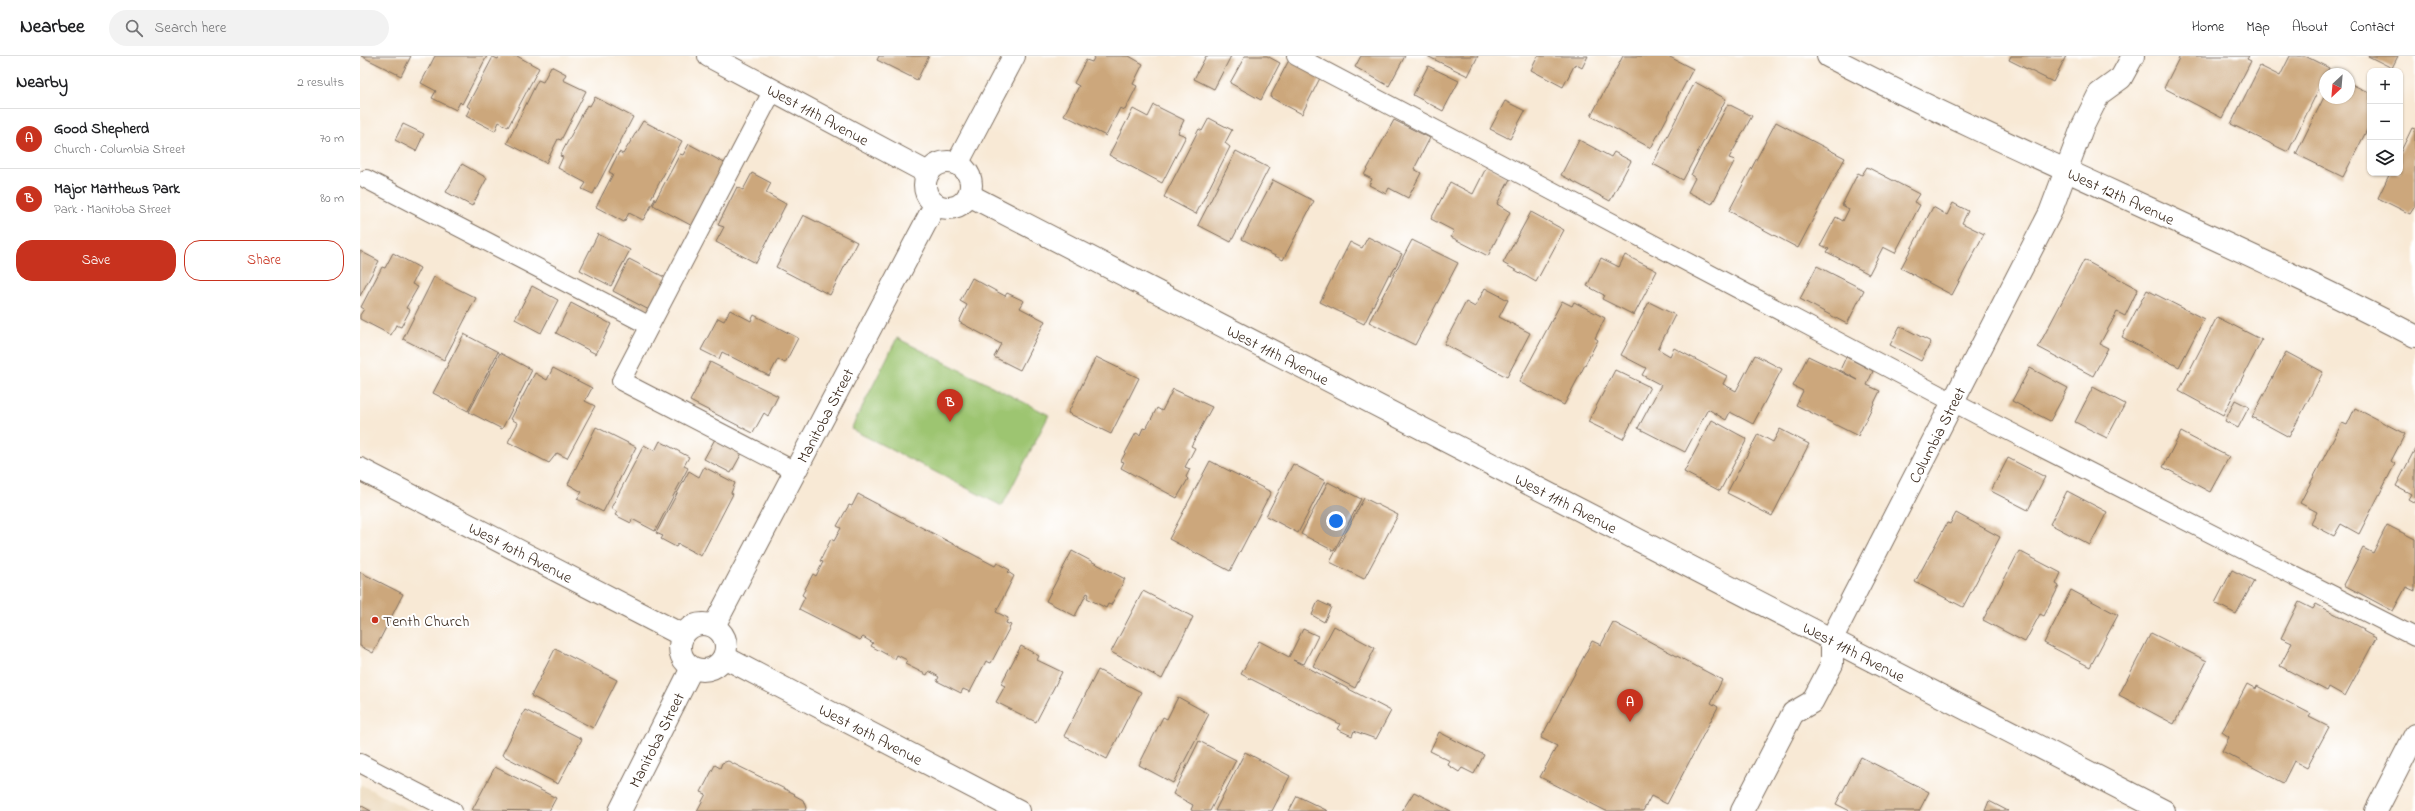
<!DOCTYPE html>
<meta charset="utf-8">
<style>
:root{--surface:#fff;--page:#f2f2f2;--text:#202124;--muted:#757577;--line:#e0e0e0;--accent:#c8321e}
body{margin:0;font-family:"Indie Flower",sans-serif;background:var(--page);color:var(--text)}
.controls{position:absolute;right:12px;top:12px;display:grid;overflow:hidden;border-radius:8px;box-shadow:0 1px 3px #0004}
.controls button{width:36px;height:36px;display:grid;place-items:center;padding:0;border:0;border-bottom:1px solid var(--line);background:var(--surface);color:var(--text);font:20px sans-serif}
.compass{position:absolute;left:1959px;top:12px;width:36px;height:36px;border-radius:50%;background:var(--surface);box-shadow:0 1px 3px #0004;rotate:206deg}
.you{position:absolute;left:976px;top:465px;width:14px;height:14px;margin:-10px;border:3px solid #fff;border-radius:50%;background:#1a73e8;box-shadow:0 0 0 6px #1a73e833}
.badge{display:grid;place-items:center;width:26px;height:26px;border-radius:50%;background:var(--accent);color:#fff;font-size:13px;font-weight:700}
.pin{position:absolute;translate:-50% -33px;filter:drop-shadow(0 1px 2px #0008)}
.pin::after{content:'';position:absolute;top:21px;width:14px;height:12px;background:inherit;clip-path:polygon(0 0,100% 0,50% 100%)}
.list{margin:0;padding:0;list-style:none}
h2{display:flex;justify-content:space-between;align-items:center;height:52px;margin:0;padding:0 16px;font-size:17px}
h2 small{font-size:13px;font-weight:400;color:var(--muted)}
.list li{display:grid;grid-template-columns:26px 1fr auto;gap:12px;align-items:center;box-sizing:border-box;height:60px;padding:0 16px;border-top:1px solid var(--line)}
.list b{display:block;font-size:15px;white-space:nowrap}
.list p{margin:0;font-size:13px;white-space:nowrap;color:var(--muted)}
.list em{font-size:13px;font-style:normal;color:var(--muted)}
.actions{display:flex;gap:8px;padding:12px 16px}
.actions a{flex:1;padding:9px 0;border:1px solid var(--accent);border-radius:16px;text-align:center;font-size:14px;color:var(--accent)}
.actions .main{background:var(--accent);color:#fff}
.icon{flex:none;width:22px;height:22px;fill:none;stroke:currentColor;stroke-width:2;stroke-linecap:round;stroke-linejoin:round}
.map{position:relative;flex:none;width:2055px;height:755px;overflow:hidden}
header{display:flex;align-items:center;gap:24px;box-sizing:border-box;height:56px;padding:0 20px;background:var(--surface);border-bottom:1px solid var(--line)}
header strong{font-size:19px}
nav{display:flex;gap:22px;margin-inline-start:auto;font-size:14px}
.search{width:280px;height:36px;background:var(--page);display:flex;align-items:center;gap:10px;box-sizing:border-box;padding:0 14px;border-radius:22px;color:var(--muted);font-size:15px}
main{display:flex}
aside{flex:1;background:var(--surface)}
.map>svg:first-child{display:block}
.built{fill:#ebd8ba}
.green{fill:#9dc571;stroke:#6c7848}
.building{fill:#cca77c}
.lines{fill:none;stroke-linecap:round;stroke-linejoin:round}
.service-casing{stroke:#7d6d5e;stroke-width:20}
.minor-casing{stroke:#7d6d5e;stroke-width:24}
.tertiary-casing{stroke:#7d6d5e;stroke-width:24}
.service{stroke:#fff;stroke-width:18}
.minor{stroke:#fff;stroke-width:22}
.tertiary{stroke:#fff;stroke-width:22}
.poi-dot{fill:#c8321e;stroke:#fff;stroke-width:1.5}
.labels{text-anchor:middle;stroke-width:4;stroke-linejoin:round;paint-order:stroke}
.street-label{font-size:16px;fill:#3b2a1e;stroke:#fff}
.poi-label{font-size:16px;fill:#3b2a1e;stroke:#fff;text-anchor:start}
</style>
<header>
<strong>Nearbee</strong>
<div class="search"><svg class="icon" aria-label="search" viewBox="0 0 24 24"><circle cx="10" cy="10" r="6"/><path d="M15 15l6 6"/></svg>Search here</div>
<nav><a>Home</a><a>Map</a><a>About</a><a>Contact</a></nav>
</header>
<main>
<aside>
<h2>Nearby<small>2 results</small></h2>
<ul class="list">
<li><span class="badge">A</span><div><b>Good Shepherd</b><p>Church · Columbia Street</p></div><em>70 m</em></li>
<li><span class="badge">B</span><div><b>Major Matthews Park</b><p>Park · Manitoba Street</p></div><em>80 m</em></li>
</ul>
<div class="actions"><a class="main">Save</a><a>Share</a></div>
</aside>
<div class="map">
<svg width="2055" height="755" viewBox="0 0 2055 755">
<rect width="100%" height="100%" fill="#fff"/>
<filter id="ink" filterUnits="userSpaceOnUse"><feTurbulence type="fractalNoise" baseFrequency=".025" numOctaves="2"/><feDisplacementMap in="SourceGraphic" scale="8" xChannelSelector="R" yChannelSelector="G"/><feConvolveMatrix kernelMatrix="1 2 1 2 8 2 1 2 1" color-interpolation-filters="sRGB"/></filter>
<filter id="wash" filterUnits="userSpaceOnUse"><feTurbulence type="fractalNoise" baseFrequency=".012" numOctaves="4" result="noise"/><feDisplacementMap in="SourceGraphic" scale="16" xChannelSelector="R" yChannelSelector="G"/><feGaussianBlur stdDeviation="0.9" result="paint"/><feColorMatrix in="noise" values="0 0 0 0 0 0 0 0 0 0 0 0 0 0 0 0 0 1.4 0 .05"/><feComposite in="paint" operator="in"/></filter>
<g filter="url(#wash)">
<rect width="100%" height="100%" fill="#f8e9d5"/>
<path class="built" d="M0,728L51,755H0Z"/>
<path class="green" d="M537,282L689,359L642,450L491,373Z"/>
<g id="blocks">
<path class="building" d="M1,0H51L41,20Z
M75,0H127L102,48L100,46L96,54L72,42L76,35L61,27Z
M140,0H157L179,12L148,71L139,66L135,75L106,60L110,52L107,50L133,1L138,3Z
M519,0H569L557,24L517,4Z
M735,0H769L783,8L773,28L777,30L765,54L760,52L746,80L704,59L719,30L714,27L726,4L732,6Z
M846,0H871L854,33L834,23Z
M885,0H907L920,7L901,44L870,27Z
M1001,0H1045L1029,30L995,11Z
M1067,0H1118L1108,20Z
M1178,0H1228L1222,12L1215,8L1203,31L1171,14Z
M1263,0H1308L1333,13L1291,92L1231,60Z
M1651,0H1706L1693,26L1649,4Z
M1820,0H1889L1887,3L1891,5L1862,62L1804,32Z
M1930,0H1945L1969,12L1928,96L1871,68L1900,10L1920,20Z
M2008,0H2038L2032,12Z
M929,4L961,20L942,58L910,41Z
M191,10L206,18L203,24L226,35L201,84L198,83L186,107L147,87L178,24L183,26Z
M1068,10L1099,25L1083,55L1053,39Z
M1335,26L1366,43L1323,124L1293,108Z
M1989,27L2010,37V68L1983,121L1936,98L1965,39V42H1989Z
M235,41L273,61L233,138L222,133L226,127L198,112L203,101L200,100L227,49L230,50Z
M1145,45L1165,55L1150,83L1130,73Z
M1368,48L1392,60L1369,102L1375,104L1352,148L1328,136L1335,122L1331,119Z
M794,49L824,64L818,77L826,80L802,127L749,99L773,53L788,61Z
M849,62L872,74L865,87L870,91L836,158L804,141L839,73L842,75Z
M1034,64L1070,82L1054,113L1061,117L1048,142L1029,132L1026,138L1009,129L1012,123L1004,119Z
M283,65L322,85L291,142L295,143L283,164L269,157L264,166L236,151L253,118L249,116L259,96L263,98Z
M1416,66L1485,102L1438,192L1369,155Z
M43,68L64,78L56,95L35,84Z
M2052,72L2055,73V150L2050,158L2018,142L2030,117H2040V97Z
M1219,84L1251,101L1254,96L1271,105L1250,145L1201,119Z
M329,88L370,110L338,173L293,149L320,98L323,99Z
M876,95L909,112L871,186L838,169Z
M102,108L127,122L112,150L86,136Z
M1127,110L1150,123L1137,148L1150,156L1128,200L1091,181L1094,175L1071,163L1090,126L1113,138Z
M1507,111L1559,138L1554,146L1560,149L1535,197L1523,191L1509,218L1467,196L1469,193L1461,189L1476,161L1483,165L1489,153L1482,149L1498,117L1502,119Z
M392,117L411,127L406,137L426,148L396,207L356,186L364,171L358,169L377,131L383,134Z
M913,124L954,145L923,204L882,183Z
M1593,147L1608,155L1602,167L1624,178L1592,239L1541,212L1573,151L1587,159Z
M1171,156L1204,174L1176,226L1143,207Z
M443,159L497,186L470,239L416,211Z
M238,178L270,194L251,230L220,214Z
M1008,181L1042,198L1031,219L1029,218L1004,268L960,246L990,186L1002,192Z
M1052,184L1098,207L1055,289L1009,266Z
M0,195L19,205L0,240Z
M33,197L60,212L52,228L58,231L46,252L50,254L41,271L36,269L31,279L0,263V259L4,253L1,251L22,211L25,212Z
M1265,199L1297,215L1274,259L1242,243L1244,239L1227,230L1241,202L1259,211Z
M269,203L308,223L291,255L253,235Z
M1724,204L1778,233L1765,260L1757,256L1740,288L1748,292L1733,320L1678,291Z
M1457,210L1504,234L1487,268L1440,243Z
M74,221L116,242L84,304L43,283Z
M612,222L645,240L647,237L664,245L660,252L685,265L660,314L634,301L641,288L599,266L607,249L600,245Z
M172,230L198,244L181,277L155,263Z
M1125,232L1148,244L1139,261L1170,277L1147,321L1084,288L1106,246L1115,251Z
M1787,234L1844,263L1819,311L1762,281Z
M1202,245L1212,250L1214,246L1245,262L1235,282L1238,284L1204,349L1159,326Z
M1289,246L1315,259L1298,293L1310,300L1314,292L1367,320L1363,328L1376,335L1395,299L1422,313L1393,368L1370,356L1366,364L1348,353L1325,396L1278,372L1301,329L1282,319L1286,312L1261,299Z
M211,247L251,268L236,298L196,277Z
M370,254L391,265L394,259L438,282L425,307L418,303L409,320L362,296L359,303L341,294L358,262L364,265Z
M1857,261L1902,284L1863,359L1819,335Z
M1540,270L1571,286L1561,305L1530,289Z
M104,278L138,296L108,355L73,337Z
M1926,296L1963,316L1929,381L1892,361Z
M140,297L172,314L142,373L109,356Z
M1448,300L1498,324L1480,314L1486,301L1513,315L1507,329L1520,335L1498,380L1436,349L1443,335L1433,330Z
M736,301L779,322L751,378L708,357Z
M350,306L418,340L408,360L404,357L393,377L330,345Z
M193,312L232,332L225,345L235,350L207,402L197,397L189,407L148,386L158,367L151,363L175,317L187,324Z
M1670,312L1708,332L1690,365L1652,345Z
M1255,314L1290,331L1263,383L1228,366Z
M1733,331L1765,348L1747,382L1715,366Z
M813,333L852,351L831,390L835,392L825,411L830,413L826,421L828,423L817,442L761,412L764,406L761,405L776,377L780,379L783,372L786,373L797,352L802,355Z
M1875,344L1889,351L1878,372L1865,365Z
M1995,352L2045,378L2031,405L2035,408L1999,478L1981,468L1974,480L1951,468L1957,456L1940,447L1982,367L1987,369Z
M1352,364L1387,383L1360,435L1324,416Z
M236,371L276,391L243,456L217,443L222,436L208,428Z
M1420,373L1449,388L1412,460L1367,437L1398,378L1413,386Z
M1821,376L1869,401L1850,436L1803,411Z
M355,383L382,397L371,417L344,403Z
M300,385L329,401L324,410L328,412L295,475L272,463L271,467L255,459L257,456L251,452L284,389L295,395Z
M2055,393V447L2048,443L2051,438L2036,430Z
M1648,402L1685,421L1668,454L1631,435Z
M850,405L911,436L870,515L809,483Z
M933,408L965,425L938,477L906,460Z
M344,411L375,427L371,437L373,438L341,500L318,488L316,491L301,483L303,480L296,477L329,415L339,421Z
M968,426L1001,443L974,495L941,478Z
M1707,435L1747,456L1730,489L1690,468Z
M498,438L635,510L637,507L650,514L648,516L654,520L636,556L648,562L646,567L651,569L631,607L626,605L610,636L603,633L601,637L577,625L579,621L569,615L567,619L545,608L547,604L537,599L535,603L511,590L513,587L503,581L500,584L439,553L445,541L442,539L453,518L456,520L463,506L460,505L471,483L474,485L480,474L481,472L477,470L489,449L492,450Z
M1004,442L1038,459L1004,523L970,506Z
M1596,457L1640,481L1603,551L1555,526L1587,467L1590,468Z
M2027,469L2055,483V535L2046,531L2033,555L1984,529L2003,492L2013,497Z
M712,495L765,523L751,549L748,548L746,552L727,542L729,538L727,537L715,560L686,545Z
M1659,495L1701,517L1696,528L1699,530L1684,560L1680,558L1665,586L1623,564Z
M1872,514L1894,525L1876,558L1855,547Z
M0,516L43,538L13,597L0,590Z
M1711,534L1758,559L1730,611L1684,587Z
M783,535L833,561L802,623L751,596Z
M958,545L971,551L964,566L952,559Z
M1939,546L1953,553L1956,548L2004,573L2003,575L2016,582L1985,640L1969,631L1967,635L1920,610L1932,587L1921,582Z
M1253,566L1362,624L1351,647L1358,651L1307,748L1291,740L1283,755H1246L1180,721L1197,690L1181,682L1232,585L1241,589Z
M974,570L1015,592L995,632L953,610Z
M943,573L958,580L944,608L933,604L1031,655L1016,683L994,675L992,680L977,673L980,668L881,618L899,585L929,601Z
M1791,577L1847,605L1814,668L1759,639Z
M661,590L679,600L677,604L702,616L676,666L636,646L645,630L641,628Z
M195,593L257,624L233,672L171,640Z
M738,614L781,636L747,703L704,680Z
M1887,628L1896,633L1897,630L1951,658L1949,661L1969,671L1947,712L1934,705L1923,727L1862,695L1869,681L1862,676Z
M818,641L849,658L813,727L779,709L803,661L807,663Z
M165,654L222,683L198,728L142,699Z
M1079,676L1124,699L1114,718L1102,712L1099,716L1088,709L1090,705L1070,695Z
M839,685L876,704L850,755H833L831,754L833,749L813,738Z
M885,696L930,720L912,755H855Z
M1501,701L1569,736L1559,755H1490L1476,748Z
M368,705L435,738L434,739L443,744L446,752L445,755H337L346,738L341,736L355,709L360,712L362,707Z
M135,711L196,742L189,755L112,754Z
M1054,736L1091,755H1042Z
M937,740L968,755H929Z
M1629,745L1648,755H1625Z
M0,749L11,755H0Z"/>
</g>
</g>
<g filter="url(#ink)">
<use href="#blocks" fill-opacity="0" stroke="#7d6d5e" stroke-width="1"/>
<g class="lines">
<defs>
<path id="service" d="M936,0L1627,364L2055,581
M413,34L261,325L435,415
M6,123L290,270
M0,707L93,755"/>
<g id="minor">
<path id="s1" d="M349,0L568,117"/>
<circle cx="588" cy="129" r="23"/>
<path d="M597,108L654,0"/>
<path id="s2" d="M609,139L1804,755"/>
<path id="s3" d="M0,413L322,579"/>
<circle cx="343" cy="591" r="23"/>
<path id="s4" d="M354,570L575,149"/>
<path id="s5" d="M364,601L659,755"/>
<path id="s6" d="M260,755L332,612"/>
<path id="s7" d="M1382,755L1433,657L1452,646L1472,608V582L1690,157L1722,72L1739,38L1761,22L1773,0"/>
<path d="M2016,755L2055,679"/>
</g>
<g id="tertiary">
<path id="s8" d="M1468,0C1661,100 1863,180 2055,280"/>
</g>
</defs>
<use href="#service" class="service-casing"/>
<use href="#minor" class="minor-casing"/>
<use href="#tertiary" class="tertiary-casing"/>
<use href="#service" class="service"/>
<use href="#minor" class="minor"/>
<use href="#tertiary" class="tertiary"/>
</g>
</g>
<circle class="poi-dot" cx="15" cy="564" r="4"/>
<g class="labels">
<g class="street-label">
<text dy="6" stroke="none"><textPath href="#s1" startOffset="124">West 11th Avenue</textPath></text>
<text dy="6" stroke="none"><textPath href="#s8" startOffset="325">West 12th Avenue</textPath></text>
<text dy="6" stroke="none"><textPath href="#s2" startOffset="348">West 11th Avenue</textPath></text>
<text dy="6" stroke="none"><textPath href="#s4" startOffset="238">Manitoba Street</textPath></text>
<text dy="6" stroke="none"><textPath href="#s7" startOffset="430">Columbia Street</textPath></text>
<text dy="6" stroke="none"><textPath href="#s2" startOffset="672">West 11th Avenue</textPath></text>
<text dy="6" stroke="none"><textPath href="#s3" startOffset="181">West 10th Avenue</textPath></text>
<text dy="6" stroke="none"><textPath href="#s2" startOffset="996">West 11th Avenue</textPath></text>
<text dy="6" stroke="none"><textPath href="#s5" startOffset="166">West 10th Avenue</textPath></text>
<text dy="6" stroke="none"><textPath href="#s6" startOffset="80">Manitoba Street</textPath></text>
</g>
<g class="poi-label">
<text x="23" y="570">Tenth Church</text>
</g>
</g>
</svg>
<div class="controls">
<button>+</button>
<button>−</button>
<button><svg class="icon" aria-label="layers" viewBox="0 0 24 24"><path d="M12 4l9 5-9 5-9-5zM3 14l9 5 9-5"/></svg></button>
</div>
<svg class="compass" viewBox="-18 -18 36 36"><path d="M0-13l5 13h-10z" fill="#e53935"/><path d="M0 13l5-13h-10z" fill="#757577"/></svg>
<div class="you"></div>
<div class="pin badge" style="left:1270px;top:666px">A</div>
<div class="pin badge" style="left:590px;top:366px">B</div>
</div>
</main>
